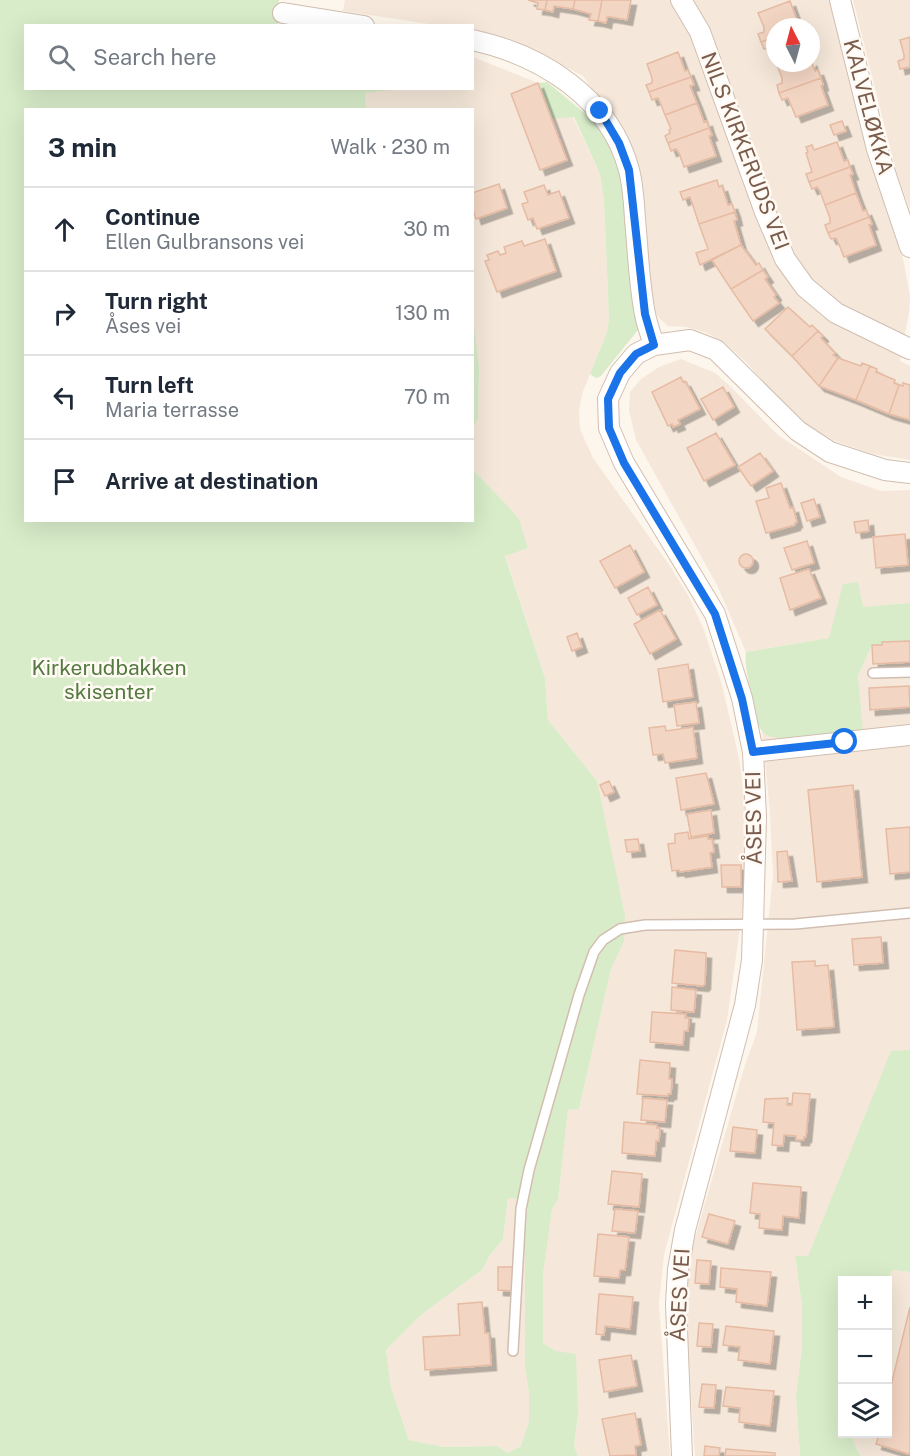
<!DOCTYPE html>
<meta charset="utf-8">
<style>
:root{--surface:#fff;--page:#f6f6f7;--text:#1f2937;--muted:#747a83;--line:#e0e1e3}
body{margin:0;font-family:"Public Sans",sans-serif;background:var(--page);color:var(--text)}
.controls{position:absolute;right:18px;bottom:18px;display:grid;overflow:hidden;border-radius:0px;box-shadow:0 6px 24px #0002}
.controls button{width:54px;height:54px;display:grid;place-items:center;padding:0;border:0;border-bottom:2px solid var(--line);background:var(--surface);color:var(--text);font:30px sans-serif}
.compass{position:absolute;left:766px;top:18px;width:54px;height:54px;border-radius:50%;background:var(--surface);box-shadow:0 6px 24px #0002;rotate:354deg}
.stop{position:absolute;width:18px;height:18px;margin:-14px;border:4px solid #1a73e8;border-radius:50%;background:#fff}
.stop.end{background:#1a73e8;border-color:#fff;box-shadow:0 2px 6px #0008}
.list{margin:0;padding:0;list-style:none}
h2{display:flex;justify-content:space-between;align-items:center;height:78px;margin:0;padding:0 24px;font-size:26px}
h2 small{font-size:20px;font-weight:400;color:var(--muted)}
.list li{display:grid;grid-template-columns:39px 1fr auto;gap:18px;align-items:center;box-sizing:border-box;height:84px;padding:0 24px;border-top:2px solid var(--line)}
.list b{display:block;font-size:22px;white-space:nowrap}
.list p{margin:0;font-size:20px;white-space:nowrap;color:var(--muted)}
.list em{font-size:20px;font-style:normal;color:var(--muted)}
.icon{flex:none;width:33px;height:33px;fill:none;stroke:currentColor;stroke-width:2;stroke-linecap:round;stroke-linejoin:round}
.map{position:relative;flex:none;width:910px;height:1456px;overflow:hidden}
.search{position:absolute;background:var(--surface);box-shadow:0 6px 24px #0002;left:24px;top:24px;width:450px;height:66px;display:flex;align-items:center;gap:15px;box-sizing:border-box;padding:0 21px;border-radius:0px;color:var(--muted);font-size:22px}
.panel{position:absolute;background:var(--surface);box-shadow:0 6px 24px #0002;left:24px;top:108px;width:450px;height:414px;border-radius:0px}
.map>svg:first-child{display:block}
.residential{fill:#f5e8da;fill-rule:evenodd}
.green{fill:#d8ecc9;fill-rule:evenodd}
.building{fill:#f3d5c3;stroke:#e6bba3;stroke-width:1.5;filter:url(#shadow)}
.lines{fill:none;stroke-linecap:round;stroke-linejoin:round}
.lane-casing{stroke:#d1beb0;stroke-width:12}
.street-casing{stroke:#d1beb0;stroke-width:22}
.lane{stroke:#fff;stroke-width:9}
.street{stroke:#fff;stroke-width:20}
.route{stroke:#1a73e8;stroke-width:8}
.labels{text-anchor:middle;stroke-width:5;stroke-linejoin:round;paint-order:stroke}
.street-label{font-size:21px;fill:#7a5c4d;stroke:#fffaf3}
.park-label{font-size:21px;fill:#537a41;stroke:#fffaf3}
</style>
<div class="map">
<svg width="910" height="1456" viewBox="0 0 910 1456">
<defs>
<filter id="shadow"><feDropShadow dx="5.5" dy="5.5" stdDeviation="0" flood-color="#0004"/></filter>
</defs>
<rect width="100%" height="100%" fill="#fdf6ec"/>
<path class="residential" d="M345,0H828L836,12L840,41L855,86L870,148L867,153L883,192L904,263L910,297L909,312L900,361L910,366V460L873,454L835,441L806,424L776,397L746,362L725,343L707,333L686,327L668,326L658,317L653,306L643,193L616,122L583,76L552,60L507,41L488,34L473,31L472,26L435,25L343,11ZM775,27H811V63H775Z
M853,0H910V210L895,168Z
M473,57L538,83L552,119L573,117L600,174L604,201L609,319L607,332L582,394L579,411L580,429L593,458L668,563L688,595L704,630L722,685L739,758L744,796V900L727,1020L664,1255L659,1304L670,1456H578L574,1445L578,1415L556,1351L543,1343V1275L547,1242L552,1209L558,1200L568,1110L579,1109L611,969L624,942L597,781L548,720L545,678L505,555L528,548L506,504L473,470V427L478,419L479,367L472,319V110L366,109L365,93L397,88H472Z
M681,359L715,373L730,386L778,435L841,477L881,491L910,490V603L863,608L829,638L746,652L717,585L636,440L629,410L630,392L641,379L659,367Z
M910,641V1050L891,1052L808,1257H795L802,1306V1347L796,1396L800,1456H695L688,1351L686,1296L692,1248L745,1065L757,1032L773,875L770,813L762,731L767,735L862,731L858,676L872,645L882,642Z
M508,1198L528,1200L525,1241V1367L529,1393V1421L521,1446L508,1453L497,1446L444,1447L409,1440L391,1388L386,1350L422,1314L482,1270L490,1255L503,1239Z
M892,1270L910,1272V1456H861L857,1450L851,1434H888V1282Z"/>
<path class="green" d="M0,0H279L278,25L26,26V88L397,89L365,93L366,109L26,110V520H472L473,470L506,504L519,519L528,548L505,556L545,678L548,720L597,781L625,916L624,942L611,969L579,1109L568,1110L558,1200L552,1209L543,1275V1343L556,1351L576,1354L578,1415L574,1445L578,1456H0ZM508,1198L528,1200L525,1241V1367L529,1393V1421L521,1446L508,1453L497,1446L444,1447L409,1440L391,1388L386,1350L422,1314L482,1270L490,1255L503,1239Z
M547,82L593,120L611,146L621,170L634,265L638,330L601,376L596,378L590,374L607,332L609,319L604,201L600,174L574,117L552,119L538,83Z
M473,319L479,367L478,419L473,427Z
M858,582L863,607L910,603V641L882,642V645H872L858,676L863,731C843,733 778,744 765,734C755,726 753,705 751,694C749,681 744,666 746,652L829,638L843,584Z
M910,1050V1272L892,1270L888,1282V1280H842V1434H851L857,1450L861,1456H800L796,1396L802,1347V1306L795,1256H808L891,1051Z"/>
<path class="building" d="M528,0H547L545,10L537,9L538,3Z
M547,0H575L573,9L554,6L553,12L545,10Z
M575,0H602L598,21L589,20L591,14L573,9Z
M602,0H631L627,20L611,17H607L606,23L598,21Z
M790,1L797,20H800L803,27H775V37L761,42L758,34L764,32V27L758,13Z
M775,37V59L770,47L764,49L761,42Z
M910,37V67L900,69L898,61L904,59V55L900,40Z
M678,52L685,71L688,70L691,77L649,92L646,85L652,83V78L647,64Z
M811,60L815,71L818,70L821,78L779,93L777,85L782,83V78L777,65L782,63H811Z
M691,77L694,85L690,86L697,103L665,115L660,102L658,98L652,100L649,92Z
M821,78L823,85L821,86L828,105L796,117L788,98L782,100L779,93Z
M538,83L567,160L540,170L511,94Z
M697,103L704,122L707,121L709,128L668,143L665,136L670,133L669,130L671,129L665,115Z
M842,121L846,131L834,135L830,125Z
M709,128L712,135L709,136L716,156L684,167L679,153L676,149L671,151L668,143Z
M837,142L844,161L848,160L850,167L809,182L806,174L812,172L806,153L808,152L806,147L812,145L814,150Z
M850,167L853,174L850,175L856,193L825,205L820,191L817,187L812,189L809,182Z
M717,180L719,187L722,186L728,205L732,204L735,212L699,224L690,197L683,200L680,192Z
M499,184L507,208L476,219L472,207V193Z
M544,185L548,195L559,191L569,218L537,229L533,218L528,220L522,204L528,202L524,192Z
M856,193L863,211L866,210L869,217L828,233L825,225L830,223V218L825,205Z
M735,212L737,220L734,221L741,245L700,265L696,253L708,249L699,224Z
M869,217L872,224L869,225L876,245L844,257L838,242L836,238L831,239L828,233Z
M545,239L556,271L497,292L485,261L489,260L487,255L498,251L500,255L506,253L504,247L522,241L524,246Z
M741,245L756,265L759,263L763,270L731,289L712,260Z
M763,270L768,277L765,279L776,295L774,297L779,303L753,321L731,289Z
M788,307L810,327L812,325L818,331L792,356L765,329Z
M818,331L823,336L821,338L835,353L833,355L838,358L819,386L792,356Z
M838,358L861,366L862,363L870,366L856,400L819,386Z
M870,366L877,369L876,372L895,380L894,383L899,385L889,414L856,400Z
M681,377L683,382L685,381L700,409L678,420L680,424L673,427L672,424L668,426L652,392Z
M903,383L910,385V420L889,414L899,385L903,386Z
M723,387L734,407L713,420L701,399Z
M716,433L735,465L704,481L687,448Z
M760,453L773,471L751,486L738,467Z
M781,483L790,508L793,507L797,522L795,523V525L766,533L756,501L769,498L766,488Z
M814,499L820,517L807,521L801,503Z
M868,520L869,531L856,533L854,522Z
M905,534L908,565L876,568L873,537Z
M807,541L814,563L792,570L784,548Z
M630,545L644,572L615,588L600,561Z
M739 561a7 7 0 1 1 14 0a7 7 0 1 1-14 0Z
M809,569L821,598L790,610L780,578Z
M648,587L657,605L637,615L628,598Z
M660,610L676,639L650,654L634,624Z
M577,633L582,647L572,651L567,637Z
M910,641V662L873,664L872,645H882V642Z
M688,664L693,697L663,702L658,669Z
M909,686L910,707L870,710L869,688Z
M696,702L699,723L677,726L674,705Z
M665,726L666,731L693,727L697,758L665,763L663,754L653,755L649,728Z
M706,773L714,804L681,810L676,778Z
M609,781L614,792L605,796L600,785Z
M853,785L862,877L817,882L808,790Z
M711,810L714,833L691,837L687,814Z
M910,827V872L890,874L886,829Z
M688,832L689,839L708,836V839H712L714,852L710,853L712,867L680,872L679,870L672,871L668,844L675,843V834Z
M638,839L640,851L627,852L625,840Z
M787,851L792,881L778,882L777,852Z
M721,865H741V887H722Z
M881,937L883,963L854,965L852,939Z
M675,950L706,953L705,984L703,986L672,983Z
M815,961V966L828,965L834,1027L797,1030L792,962Z
M672,987L696,990L694,1012L671,1010Z
M652,1012L686,1014L685,1018H689L688,1031H684L683,1045L650,1042Z
M640,1060L670,1063L669,1079H672L671,1094H668V1096L637,1094Z
M793,1093L810,1094L806,1137H804V1140H796V1136L784,1135L783,1146L772,1145L774,1123L763,1122L765,1099L788,1098L787,1105H792Z
M643,1098L667,1100L665,1122L641,1120Z
M624,1122L657,1125V1128H660L659,1141H656L655,1156L622,1153Z
M733,1127L757,1130L755,1153L730,1151Z
M612,1171L642,1174L639,1207L608,1204Z
M753,1183L801,1187L799,1218L783,1216L782,1230L759,1228L760,1214L750,1213Z
M615,1209L638,1211L635,1233L612,1231Z
M709,1214L735,1221L728,1244L702,1237Z
M598,1234L629,1237L625,1270H620L619,1278L594,1276Z
M697,1260L711,1261L709,1284L695,1283Z
M498,1267H513V1291L498,1290Z
M721,1268L771,1272L767,1306L736,1302L737,1289L720,1287Z
M599,1294L633,1297L630,1329L605,1326L604,1335L596,1334Z
M482,1302L485,1333H489L491,1365L425,1370L423,1337L460,1335L458,1304Z
M910,1307V1452L909,1454L876,1444L879,1434H888V1398Z
M699,1323L713,1324L711,1347L697,1346Z
M726,1326L774,1331L770,1364L738,1360L740,1347L723,1345Z
M631,1355L637,1386L604,1392L599,1360Z
M702,1384L716,1385L714,1408L699,1407Z
M726,1387L774,1391L770,1426L739,1422L740,1408L723,1406Z
M635,1413L641,1445L635,1446L636,1455L610,1456L602,1419Z
M705,1446L720,1448L719,1456H704Z
M726,1449L775,1453V1456H725Z"/>
<g class="lines">
<defs>
<path id="lane" d="M873,673L910,672
M513,1351L521,1209L529,1170L579,995L594,952L603,940L620,929L645,925L795,924L910,913"/>
<path id="street" d="M681,0L700,32L765,212L785,259L805,287L836,313L910,349
M840,0L877,149L910,247
M283,13L364,26
M472,40C542,55 610,98 629,170C633,185 634,203 635,219C638,251 639,284 645,314C647,325 651,335 654,345
M753,752L910,735
M682,1456L676,1304L678,1270L685,1230L745,1005L752,960L756,817L753,752L742,698L715,614L624,463L609,428L608,399L620,373L636,354L654,345L690,340L716,350L798,431L830,452L885,470L910,473"/>
</defs>
<use href="#lane" class="lane-casing"/>
<use href="#street" class="street-casing"/>
<use href="#lane" class="lane"/>
<use href="#street" class="street"/>
</g>
<g class="lines">
<path class="route" d="M600,111L619,143L629,170L645,314L654,345L636,354L620,373L608,399L609,428L624,463L715,614L742,699L753,752L845,742"/>
</g>
<g class="labels">
<g class="street-label">
<text transform="translate(868 107) rotate(75)" y="7">KALVELØKKA</text>
<text transform="translate(745 151) rotate(69)" y="7">NILS KIRKERUDS VEI</text>
<text transform="translate(754 818) rotate(-91)" y="7">ÅSES VEI</text>
<text transform="translate(680 1295) rotate(-87)" y="7">ÅSES VEI</text>
</g>
<g class="park-label">
<text x="109" y="675">Kirkerudbakken<tspan x="109" dy="24">skisenter</tspan></text>
</g>
</g>
</svg>
<div class="controls">
<button>+</button>
<button>−</button>
<button><svg class="icon" aria-label="layers" viewBox="0 0 24 24"><path d="M12 4l9 5-9 5-9-5zM3 14l9 5 9-5"/></svg></button>
</div>
<svg class="compass" viewBox="-18 -18 36 36"><path d="M0-13l5 13h-10z" fill="#e53935"/><path d="M0 13l5-13h-10z" fill="#747a83"/></svg>
<div class="stop" style="left:845px;top:742px"></div>
<div class="stop end" style="left:600px;top:111px"></div>
<div class="search"><svg class="icon" aria-label="search" viewBox="0 0 24 24"><circle cx="10" cy="10" r="6"/><path d="M15 15l6 6"/></svg>Search here</div>
<section class="panel">
<h2>3 min<small>Walk · 230 m</small></h2>
<ul class="list">
<li><svg class="icon" aria-label="ahead" viewBox="0 0 24 24"><path d="M12 20V5M6 11l6-6 6 6"/></svg><div><b>Continue</b><p>Ellen Gulbransons vei</p></div><em>30 m</em></li>
<li><svg class="icon" aria-label="right" viewBox="0 0 24 24"><path d="M7 20v-9h11M14 6l5 5-5 5"/></svg><div><b>Turn right</b><p>Åses vei</p></div><em>130 m</em></li>
<li><svg class="icon" aria-label="left" viewBox="0 0 24 24"><path d="M17 20v-9H6M10 6l-5 5 5 5"/></svg><div><b>Turn left</b><p>Maria terrasse</p></div><em>70 m</em></li>
<li><svg class="icon" aria-label="arrive" viewBox="0 0 24 24"><path d="M6 21V4h12l-3 4 3 4H6"/></svg><div><b>Arrive at destination</b></div></li>
</ul>
</section>
</div>
